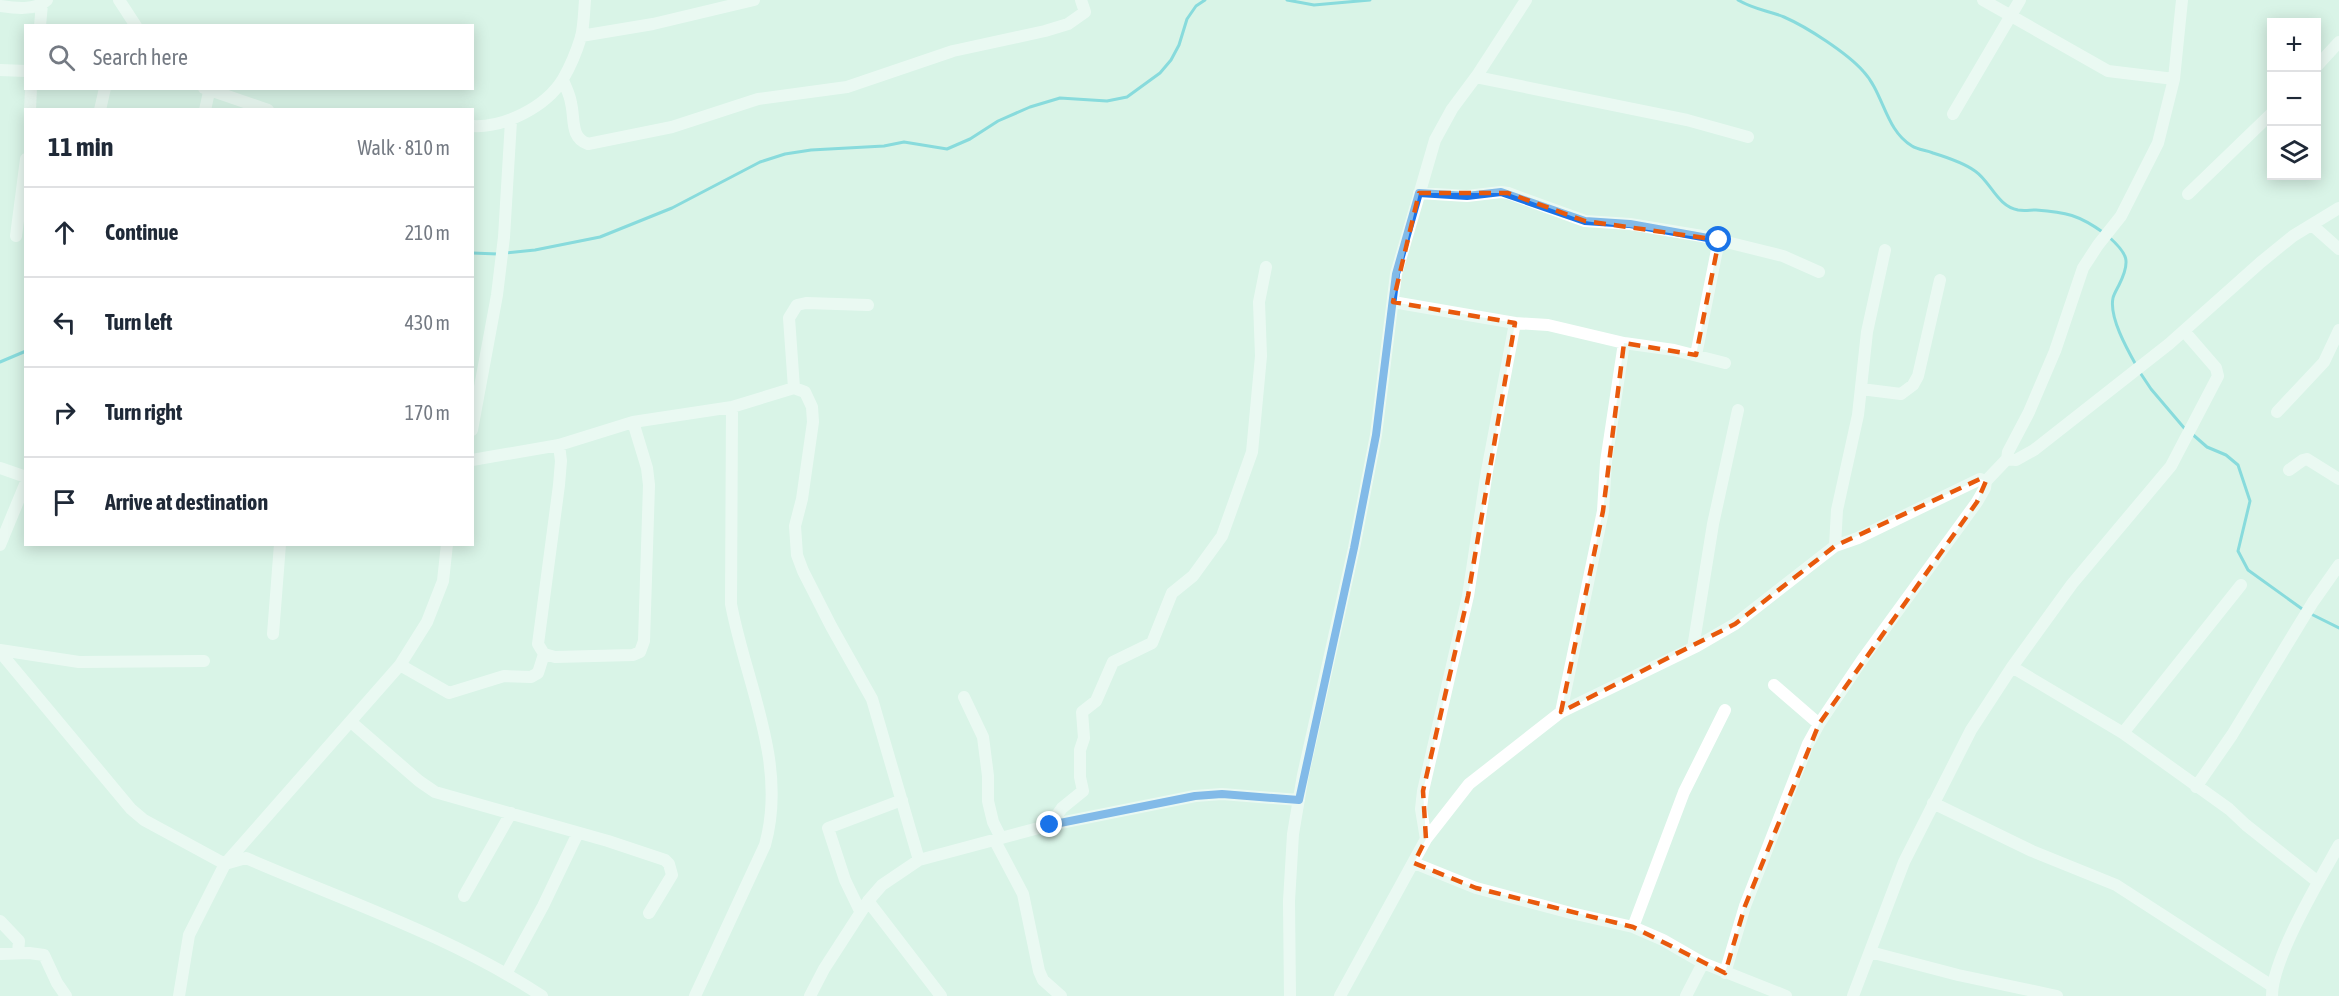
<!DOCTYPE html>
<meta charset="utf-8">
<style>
:root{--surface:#fff;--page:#f6f6f7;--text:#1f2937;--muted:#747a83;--line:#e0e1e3}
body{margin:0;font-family:"Asap Condensed",sans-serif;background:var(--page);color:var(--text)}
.controls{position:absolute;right:18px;top:18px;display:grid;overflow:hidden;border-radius:0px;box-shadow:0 3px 15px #0003}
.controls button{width:54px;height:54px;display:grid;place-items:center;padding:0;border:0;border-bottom:2px solid var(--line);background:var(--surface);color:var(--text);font:30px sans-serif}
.stop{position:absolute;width:18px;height:18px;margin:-14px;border:4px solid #1a73e8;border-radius:50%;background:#fff}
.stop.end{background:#1a73e8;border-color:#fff;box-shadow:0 2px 6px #0008}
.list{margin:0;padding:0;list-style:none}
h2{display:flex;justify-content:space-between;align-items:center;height:78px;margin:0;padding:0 24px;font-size:26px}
h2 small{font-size:20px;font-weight:400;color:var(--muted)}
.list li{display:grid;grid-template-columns:39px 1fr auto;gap:18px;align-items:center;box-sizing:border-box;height:90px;padding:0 24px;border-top:2px solid var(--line)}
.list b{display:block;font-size:22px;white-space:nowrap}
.list em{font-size:20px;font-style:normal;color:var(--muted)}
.icon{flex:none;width:33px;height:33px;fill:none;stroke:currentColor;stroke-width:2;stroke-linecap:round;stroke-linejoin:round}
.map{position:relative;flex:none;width:2339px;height:996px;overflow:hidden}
.search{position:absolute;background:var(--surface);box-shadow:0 3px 15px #0003;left:24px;top:24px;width:450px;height:66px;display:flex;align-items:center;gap:15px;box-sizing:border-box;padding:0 21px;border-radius:0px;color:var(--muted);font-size:22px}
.panel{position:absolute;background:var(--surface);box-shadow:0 3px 15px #0003;left:24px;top:108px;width:450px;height:438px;border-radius:0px}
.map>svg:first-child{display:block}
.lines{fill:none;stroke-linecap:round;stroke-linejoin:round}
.stream{stroke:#26bccf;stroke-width:3}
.minor{stroke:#fff;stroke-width:12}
.route{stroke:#1a73e8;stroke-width:8}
.marked{fill:none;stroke:#e8590c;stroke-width:4.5;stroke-dasharray:12 8;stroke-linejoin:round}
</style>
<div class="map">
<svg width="2339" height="996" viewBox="0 0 2339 996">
<rect width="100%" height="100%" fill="#d9f4e7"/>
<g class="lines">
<path class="stream" d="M1287,0L1314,5L1370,0
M1738,0C1755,10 1767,10 1784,17C1807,27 1847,53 1863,71C1884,93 1885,130 1912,146C1918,150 1926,150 1933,153C1946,157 1964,163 1975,171C1991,182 1997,206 2018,210C2024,211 2030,210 2036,210C2066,212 2079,215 2104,233
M2109,237C2128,254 2131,261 2119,285C2117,289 2114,294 2113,298C2109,317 2127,349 2136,365
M472,253L498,254
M505,253L535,250L600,237L672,208L760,162L785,154L811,150L884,146L904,142L947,149L970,139L998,121L1030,107L1060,98L1107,101L1127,97L1160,73L1171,60L1179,45L1187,19L1196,6L1205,0
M0,362L26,351
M2139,371L2151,389L2185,429
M2191,433L2207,447L2226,455L2238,465L2250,501L2238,551L2248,570L2305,611
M2311,614L2339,628"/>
<path class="minor" d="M119,0L136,26
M1983,0L2108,71L2174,79
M0,6C14,8 36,11 47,0
M40,26L42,4
M581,36L653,24L754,0
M2316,67L2339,42
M0,70L26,71
M1476,77L1687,120L1748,137
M563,80C566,88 570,95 571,103C575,119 570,138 588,144L672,127L758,99L847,87L953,51L1045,31L1068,24L1085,12L1081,0
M204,88L268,110
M30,110L31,88
M100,110L105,88
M205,110L209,92
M1953,114L2020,0
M472,126C504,128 546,107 563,79C570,67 577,50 581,37C584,25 584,12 585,0
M1419,193L1467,196L1501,192L1508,193L1585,221L1630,224L1702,236L1783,256L1819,272
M2188,194L2272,113
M2312,225L2339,249
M16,236L26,159
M1393,302L1515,323L1548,325L1624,343L1674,350L1725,363
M1696,355L1719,240
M794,388L789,318L797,305L806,303L868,305
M1861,389L1901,394L1913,385L1918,376L1940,280
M2277,412L2324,362L2339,330
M472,430L497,295L504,237L511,121
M559,445L561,461L559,485L538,644L544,654L555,657L633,655L640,652L644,641L649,485L647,468L633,422
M2007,459L2016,460L2034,450L2169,344L2261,262L2293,236L2339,208
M472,460L559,445L633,422L732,407L794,388L805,392L812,407L813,422L802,499L795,526L797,555L803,571L831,626L872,699L919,860
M0,468L26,477
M2289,470L2303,460L2307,459L2339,479
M0,545L26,482
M1835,546L1837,510L1858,415L1867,332L1885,250
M273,634L280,544
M1693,648L1713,524L1738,410
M0,650L79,662L204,661
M0,652L131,809L144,820L225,864L246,858C345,901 451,936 542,996
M400,665L449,693L504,676L531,677L538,673L544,654
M2012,667L2123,733L2229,809L2246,825L2318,882
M1774,685L1819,724
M964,697L983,737L988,776V801L993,822L1001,838
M1561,712L1603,511L1606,462L1624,343
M351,722L419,781L435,792L608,841L665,860L669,864L672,875L649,913
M2123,733L2241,585
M2196,787L2232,735L2313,602L2339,565
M1933,803L2032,851L2116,885L2272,986
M1050,825L1062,808L1083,791L1080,777V750L1084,738L1082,712L1096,701L1113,662L1152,643L1172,593L1193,576L1222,536L1252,452L1261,356L1259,302L1266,267
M1426,839L1421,809L1423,791L1468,596L1487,471L1515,323
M995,841L1023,894L1039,971L1043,980L1061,996
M1414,863L1476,888L1571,913L1633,927L1663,940L1703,963L1786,996
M464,896L511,813
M868,901L941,996
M860,911L845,880L828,828L902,800
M0,921L19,941L18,953
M1633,927L1684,792L1725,710
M1870,952L1958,975L2057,996
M0,954L29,953L44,955L57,983L66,996
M1725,973L1745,906L1808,744L1819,724L1862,660L1977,502L1985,488L1986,481L2007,459L2008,452L2029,412L2055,351L2083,268L2098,245L2121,216L2158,143L2174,79L2182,0
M506,974L543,906L578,833
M179,996L189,935L225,864L400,665L427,622L443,581L447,544
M695,996L765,845C788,763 746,684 731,604L732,407
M810,996L824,969L868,901L882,885L919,860L1050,825L1195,796L1222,794L1299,800
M1290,996L1289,901L1293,834L1303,775L1354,548L1376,435L1396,274L1435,140L1452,109L1478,74L1526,0
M1340,996L1426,839L1469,784L1561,712L1697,646L1735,624L1835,546L1858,538L1980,479L1986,481
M1686,996L1703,963
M1853,996L1904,862L1971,730L2012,667L2072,584L2171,466L2218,376L2216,368L2184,331
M2272,996C2272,959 2320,879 2339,845"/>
</g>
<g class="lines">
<path class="route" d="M1050,825L1195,796L1222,794L1299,800L1354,548L1376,435L1396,274L1419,193L1467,196L1501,192L1585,221L1630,224L1719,240"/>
</g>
<path d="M0 0H2339V996H0ZM1419,193H1508L1585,221L1719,240L1696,355L1624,343L1603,511L1561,712L1735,624L1835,546L1980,479L1986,481L1977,502L1819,724L1745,906L1725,973L1633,927L1476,888L1414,863L1426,839L1423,791L1468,596L1515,323L1393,302Z" fill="#d9f4e7" fill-opacity=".55" fill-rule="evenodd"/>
<path class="marked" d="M1419,193H1508L1585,221L1719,240L1696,355L1624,343L1603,511L1561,712L1735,624L1835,546L1980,479L1986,481L1977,502L1819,724L1745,906L1725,973L1633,927L1476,888L1414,863L1426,839L1423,791L1468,596L1515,323L1393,302Z"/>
</svg>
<div class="controls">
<button>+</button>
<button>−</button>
<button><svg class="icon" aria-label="layers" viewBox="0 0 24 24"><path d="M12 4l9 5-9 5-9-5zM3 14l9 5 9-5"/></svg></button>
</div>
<div class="stop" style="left:1719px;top:240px"></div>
<div class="stop end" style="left:1050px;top:825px"></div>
<div class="search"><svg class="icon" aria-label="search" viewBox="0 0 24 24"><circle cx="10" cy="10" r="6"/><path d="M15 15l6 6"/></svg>Search here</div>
<section class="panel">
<h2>11 min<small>Walk · 810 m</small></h2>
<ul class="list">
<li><svg class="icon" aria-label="ahead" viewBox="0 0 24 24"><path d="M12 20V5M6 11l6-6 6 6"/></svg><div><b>Continue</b></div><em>210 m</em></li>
<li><svg class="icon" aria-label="left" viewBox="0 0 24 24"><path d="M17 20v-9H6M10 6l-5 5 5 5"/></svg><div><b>Turn left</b></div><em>430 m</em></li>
<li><svg class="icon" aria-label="right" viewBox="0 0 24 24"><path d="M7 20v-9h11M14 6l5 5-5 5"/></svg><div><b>Turn right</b></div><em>170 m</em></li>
<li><svg class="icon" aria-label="arrive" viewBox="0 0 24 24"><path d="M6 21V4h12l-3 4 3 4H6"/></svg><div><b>Arrive at destination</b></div></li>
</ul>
</section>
</div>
